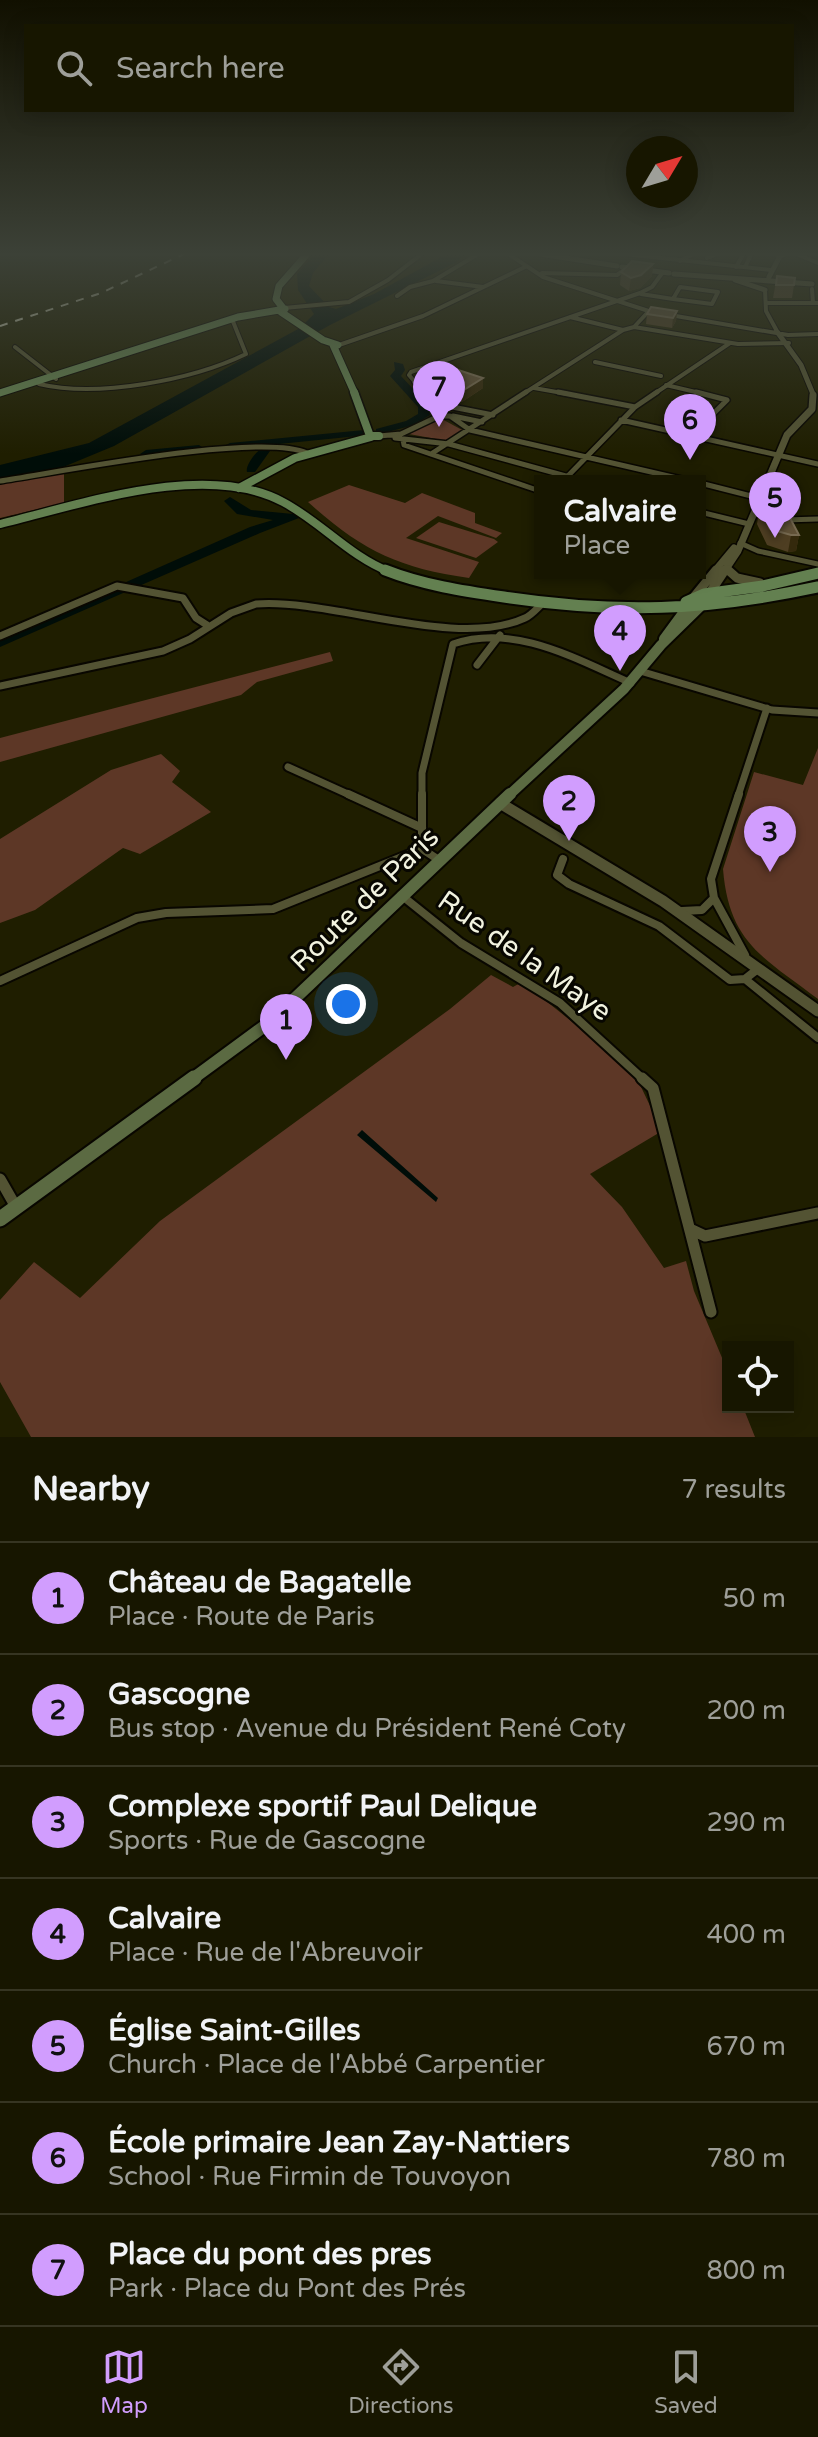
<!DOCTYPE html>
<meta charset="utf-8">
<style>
:root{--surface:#171600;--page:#24230f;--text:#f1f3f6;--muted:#9e9f99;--line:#363522;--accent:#d19dfe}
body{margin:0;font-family:"Varela Round",sans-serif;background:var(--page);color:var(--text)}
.controls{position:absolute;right:24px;bottom:24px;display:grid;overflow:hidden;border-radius:0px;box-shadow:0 4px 20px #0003}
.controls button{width:72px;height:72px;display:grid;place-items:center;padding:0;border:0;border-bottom:2px solid var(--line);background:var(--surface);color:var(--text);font:40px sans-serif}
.compass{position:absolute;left:626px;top:136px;width:72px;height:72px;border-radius:50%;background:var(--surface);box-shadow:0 4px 20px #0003;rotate:52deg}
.you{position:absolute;left:346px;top:1004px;width:28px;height:28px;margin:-20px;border:6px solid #fff;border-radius:50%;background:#1a73e8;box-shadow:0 0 0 12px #1a73e833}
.badge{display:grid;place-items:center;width:52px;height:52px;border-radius:50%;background:var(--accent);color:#111;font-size:26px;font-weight:700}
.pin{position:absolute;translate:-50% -66px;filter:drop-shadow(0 2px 4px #0008)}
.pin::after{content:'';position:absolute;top:42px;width:28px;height:24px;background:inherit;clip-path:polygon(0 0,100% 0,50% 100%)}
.popup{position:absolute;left:534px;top:475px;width:172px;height:104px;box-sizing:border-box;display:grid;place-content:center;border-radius:0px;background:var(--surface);filter:drop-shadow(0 2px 6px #0005);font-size:26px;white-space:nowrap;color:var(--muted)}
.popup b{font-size:30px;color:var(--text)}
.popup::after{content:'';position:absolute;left:50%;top:100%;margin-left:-16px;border:16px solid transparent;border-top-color:var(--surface)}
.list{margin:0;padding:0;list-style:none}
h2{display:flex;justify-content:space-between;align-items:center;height:104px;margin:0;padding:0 32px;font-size:34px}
h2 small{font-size:26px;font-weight:400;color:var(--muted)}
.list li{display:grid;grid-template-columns:52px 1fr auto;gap:24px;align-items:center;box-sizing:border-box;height:112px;padding:0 32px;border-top:2px solid var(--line)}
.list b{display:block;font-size:30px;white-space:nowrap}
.list p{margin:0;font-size:26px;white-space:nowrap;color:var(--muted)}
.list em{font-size:26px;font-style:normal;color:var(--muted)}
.icon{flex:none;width:44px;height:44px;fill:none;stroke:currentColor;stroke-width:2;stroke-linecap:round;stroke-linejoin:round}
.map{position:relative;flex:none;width:818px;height:1437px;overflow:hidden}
.search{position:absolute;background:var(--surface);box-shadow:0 4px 20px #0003;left:24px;right:24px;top:24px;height:88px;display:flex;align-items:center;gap:20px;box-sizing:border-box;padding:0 28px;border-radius:0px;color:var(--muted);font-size:30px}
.sheet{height:888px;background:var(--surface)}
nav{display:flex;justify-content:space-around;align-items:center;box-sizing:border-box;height:112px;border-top:2px solid var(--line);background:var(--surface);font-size:22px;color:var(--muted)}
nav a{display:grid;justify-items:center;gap:4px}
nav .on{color:var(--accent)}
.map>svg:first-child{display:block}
.green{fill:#5d3726}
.water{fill:#000d08}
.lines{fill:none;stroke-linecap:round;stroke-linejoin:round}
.river{fill:#000d08;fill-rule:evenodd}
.minor-tunnel{stroke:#3f3e22;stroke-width:4;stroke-dasharray:4 2;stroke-linecap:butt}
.minor-far4-casing{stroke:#090700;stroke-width:6}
.minor-far3-casing{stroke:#090700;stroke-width:8}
.minor-far2-casing{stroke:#090700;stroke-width:11}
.minor-far1-casing{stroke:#090700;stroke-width:12}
.minor-casing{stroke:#090700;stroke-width:15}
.tertiary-far3-casing{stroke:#090700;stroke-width:7}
.tertiary-far2-casing{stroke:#090700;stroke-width:10}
.tertiary-far1-casing{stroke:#090700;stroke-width:13}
.tertiary-casing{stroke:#090700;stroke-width:15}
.secondary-far2-casing{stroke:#090700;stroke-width:14}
.secondary-far1-casing{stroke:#090700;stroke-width:16}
.secondary-casing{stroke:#090700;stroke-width:19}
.primary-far2-casing{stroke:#090700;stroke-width:9}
.primary-far1-casing{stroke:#090700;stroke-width:11}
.primary-casing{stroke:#090700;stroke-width:15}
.minor-far4{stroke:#535333;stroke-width:4}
.minor-far3{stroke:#535333;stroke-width:5}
.minor-far2{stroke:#535333;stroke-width:7}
.minor-far1{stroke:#535333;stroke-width:8}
.minor{stroke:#535333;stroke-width:11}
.tertiary-far3{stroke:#535333;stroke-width:5}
.tertiary-far2{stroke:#535333;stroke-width:7}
.tertiary-far1{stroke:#535333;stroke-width:9}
.tertiary{stroke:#535333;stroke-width:11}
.secondary-far2{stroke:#5b6a42;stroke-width:10}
.secondary-far1{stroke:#5b6a42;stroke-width:12}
.secondary{stroke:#5b6a42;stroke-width:15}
.primary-far2{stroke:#638050;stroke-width:7}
.primary-far1{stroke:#638050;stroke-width:8}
.primary{stroke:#638050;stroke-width:11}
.rail{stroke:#c8c9b4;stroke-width:2;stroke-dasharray:8 8;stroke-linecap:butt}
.wall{fill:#4e3e22}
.shaded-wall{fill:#34290c}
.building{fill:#605137;stroke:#776a51;stroke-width:2}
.labels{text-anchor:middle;stroke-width:6;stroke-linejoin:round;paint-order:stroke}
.near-street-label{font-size:28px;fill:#f2f3e0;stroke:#080701}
</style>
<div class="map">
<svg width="818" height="1437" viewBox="0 0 818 1437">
<rect width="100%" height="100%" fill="#1f1e00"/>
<path class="green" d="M440,418L464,431L447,441L409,434Z
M64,472V503L0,518V483Z
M349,485L405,503L422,493L475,513V523L502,533L496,538L438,516L406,538L479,562L469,578C398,568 361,550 308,502Z
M439,522L494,539L498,542L476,558L416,538Z
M330,652L333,661L257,682L241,695L0,762V738Z
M818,748V999C763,957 729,943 723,869L754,772L803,785Z
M161,754L180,771L172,782L211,812L140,854L123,848L35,910L0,923V839L111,770Z
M491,975L513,987L522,982L633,1070L662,1131L590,1174L622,1207L664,1268L686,1261L694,1291L728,1372V1407H743L755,1437H31L0,1382V1300L34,1262L80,1298L160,1221L450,1009Z"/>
<path class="water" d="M315,253H330L313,273L309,286L329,307L336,309L374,294L449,253H468L455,263L330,325L114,446L56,470L0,480V465L89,443L300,328L314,314L298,290L297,274Z
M362,1130L438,1198L436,1202L357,1135Z"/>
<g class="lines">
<path class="river" d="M394,362L403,364L405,370L401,376L427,404L430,415L414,425L380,434L376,433V429L406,421L418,414V407L390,376L395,370Z
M364,430L368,431V435L230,449L224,446L230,443Z
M199,445L205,449L203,451L146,458L140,454L146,450Z
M264,447L270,451L255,472H247C245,465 257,450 264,447Z
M230,497L251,510L293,514L299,518L260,533L0,647V638L250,527L273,520L237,514L224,501Z"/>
<path class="minor-tunnel" d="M732,253L737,254"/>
<defs>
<path id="minor-far4" d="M507,253L543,277L658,314
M616,253L771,270
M766,253L779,255
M794,253L818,263
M707,258L720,253
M680,261L695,253
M736,267L744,253
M745,267L752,253
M542,273L617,275L627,268
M436,281L483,287
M680,287L718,292L712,304L673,299Z
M812,289L813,303
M765,290L766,311L778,333
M641,294L673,299
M397,296L410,287L433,281L480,253
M766,303H818
M284,308L349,302L388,280L423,253
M670,315L788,335L818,334
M570,317L623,330
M634,327L738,344L789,343
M339,345L423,316L525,267
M15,347L56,379
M595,362L661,376
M414,382L440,390L434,394
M39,384C98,398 192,380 246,354L232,319
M666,385L704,394
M534,388L568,394
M425,394L409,375L411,372L640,293L652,287L663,272
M523,394L623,330L634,327L648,312
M654,394L730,343"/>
<path id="minor-far3" d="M423,392L433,410
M558,392L635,407
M428,399L437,392
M432,403L493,415
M453,416L482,422
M621,420L818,464
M692,435L727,400L696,392
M379,436L401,434L439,416H450L470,430L690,481
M395,438L449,444L584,481
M403,439L404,445L540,491
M431,454L526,392
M0,481C60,472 260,432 307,453
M563,481L635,407L657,392
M700,483L759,498
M700,512L749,524
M784,520L818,519
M740,543L758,551L818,564"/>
<path id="minor-far2" d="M0,636L117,586L183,598L196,618L207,625
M477,665L500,635
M640,671L772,710L818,713
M0,686L163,651L190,639L231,613L256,604C331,598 456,650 525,618C532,615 538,607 544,602
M288,767L352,796
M422,796V773L453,644C514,623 576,659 631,683
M738,796L767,708"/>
<path id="minor-far1" d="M348,794L422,828
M422,794V849
M739,794L711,879L714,898L745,955
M563,859L557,875L569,884L659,926L730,980L745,979L759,968
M401,895L461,943L560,1003L644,1080
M682,911L702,910L714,898
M745,979L818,1038
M0,981L137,918L166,913L273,909L422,849L439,860"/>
<path id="minor" d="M642,1078L653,1088L711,1312
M0,1179L16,1207
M690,1229L705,1236L818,1213"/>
<path id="tertiary-far3" d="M534,253L617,266
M622,267L669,273
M674,274L812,284
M769,277L780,256L787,253
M735,280L765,290
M778,333L801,365L813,394"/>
<path id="tertiary-far2" d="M727,569L730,572
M714,572L734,548
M724,572L738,551L787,435L812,409L813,395"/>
<path id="tertiary-far1" d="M728,570L737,578L760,583
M709,594L725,570
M693,598L716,570"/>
<path id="tertiary" d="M500,803L663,901L818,1011"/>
<path id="secondary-far2" d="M664,639L689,605
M508,796L624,689L661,645L703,604"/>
<path id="secondary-far1" d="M191,1080L270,1022L510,794"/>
<path id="secondary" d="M0,1219L194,1078"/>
<path id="primary-far2" d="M283,308L276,299L279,286L308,253
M281,312L323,340L338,345
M333,345L355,394
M0,393L238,317L285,309"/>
<path id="primary-far1" d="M354,392L370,436H379
M239,488L295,458L371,437
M0,524C80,505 205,460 283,502C321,522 349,556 390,572"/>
<path id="primary" d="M385,570C423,585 463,591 504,597C617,614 706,611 818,587
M686,602L704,594L763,586L818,573"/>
</defs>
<use href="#minor-far4" class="minor-far4-casing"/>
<use href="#minor-far3" class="minor-far3-casing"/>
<use href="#minor-far2" class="minor-far2-casing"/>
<use href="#minor-far1" class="minor-far1-casing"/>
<use href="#minor" class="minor-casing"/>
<use href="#tertiary-far3" class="tertiary-far3-casing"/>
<use href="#tertiary-far2" class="tertiary-far2-casing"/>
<use href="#tertiary-far1" class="tertiary-far1-casing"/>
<use href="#tertiary" class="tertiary-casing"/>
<use href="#secondary-far2" class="secondary-far2-casing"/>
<use href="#secondary-far1" class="secondary-far1-casing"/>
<use href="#secondary" class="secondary-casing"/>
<use href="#primary-far2" class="primary-far2-casing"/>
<use href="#primary-far1" class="primary-far1-casing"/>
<use href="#primary" class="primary-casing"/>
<use href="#minor-far4" class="minor-far4"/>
<use href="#minor-far3" class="minor-far3"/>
<use href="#minor-far2" class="minor-far2"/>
<use href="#minor-far1" class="minor-far1"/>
<use href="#minor" class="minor"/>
<use href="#tertiary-far3" class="tertiary-far3"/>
<use href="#tertiary-far2" class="tertiary-far2"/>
<use href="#tertiary-far1" class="tertiary-far1"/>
<use href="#tertiary" class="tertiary"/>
<use href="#secondary-far2" class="secondary-far2"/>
<use href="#secondary-far1" class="secondary-far1"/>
<use href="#secondary" class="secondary"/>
<use href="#primary-far2" class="primary-far2"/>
<use href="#primary-far1" class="primary-far1"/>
<use href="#primary" class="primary"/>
<path class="rail" d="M0,326L101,293L186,253"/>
</g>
<path class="wall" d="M653,264L652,276L640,288L629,291L620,285L621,272Z
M777,276L794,285L792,298H773Z
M677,311L676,321L672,328L646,324L647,314Z
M446,375L483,388L462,402L446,394Z
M760,507L791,520L799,535L796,551L788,552L767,545L757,524Z"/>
<path class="shaded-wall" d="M653,264L652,276L640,288L629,291L631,278Z
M677,311L676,321L672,328L673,318Z
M483,378V388L462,402V391Z
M791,535H799L796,551L788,552Z"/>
<path class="building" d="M632,261L653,264L641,275L631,278L621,272Z
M777,276L795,278L794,285H776Z
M651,307L677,311L673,318L647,314Z
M455,369L483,378L462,391L446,383L452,377L446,375Z
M760,507L782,508L792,514L789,516L799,535H791L770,529Z"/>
<linearGradient id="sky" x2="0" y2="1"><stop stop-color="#111000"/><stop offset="0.56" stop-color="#3c4137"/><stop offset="1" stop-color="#3c4137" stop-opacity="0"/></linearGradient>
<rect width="818" height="454" fill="url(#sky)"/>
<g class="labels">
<g class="near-street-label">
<text transform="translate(364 899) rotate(-44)" y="10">Route de Paris</text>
<text transform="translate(525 955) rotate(35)" y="10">Rue de la Maye</text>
</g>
</g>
</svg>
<div class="controls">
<button><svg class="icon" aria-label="locate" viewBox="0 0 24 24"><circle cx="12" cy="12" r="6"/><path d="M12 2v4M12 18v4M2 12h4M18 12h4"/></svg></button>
</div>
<svg class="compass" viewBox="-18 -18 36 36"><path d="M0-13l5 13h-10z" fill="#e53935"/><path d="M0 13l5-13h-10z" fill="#9e9f99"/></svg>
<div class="you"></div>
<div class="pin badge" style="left:286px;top:1060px">1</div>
<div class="pin badge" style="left:569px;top:841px">2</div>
<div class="pin badge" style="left:770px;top:872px">3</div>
<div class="pin badge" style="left:620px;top:671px">4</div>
<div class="popup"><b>Calvaire</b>Place</div>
<div class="pin badge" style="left:775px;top:538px">5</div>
<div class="pin badge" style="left:690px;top:460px">6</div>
<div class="pin badge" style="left:439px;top:427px">7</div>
<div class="search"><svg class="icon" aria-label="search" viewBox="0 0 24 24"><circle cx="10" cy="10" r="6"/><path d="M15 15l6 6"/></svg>Search here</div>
</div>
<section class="sheet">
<h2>Nearby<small>7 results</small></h2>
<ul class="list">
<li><span class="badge">1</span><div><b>Château de Bagatelle</b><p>Place · Route de Paris</p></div><em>50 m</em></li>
<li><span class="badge">2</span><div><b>Gascogne</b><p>Bus stop · Avenue du Président René Coty</p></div><em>200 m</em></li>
<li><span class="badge">3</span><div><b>Complexe sportif Paul Delique</b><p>Sports · Rue de Gascogne</p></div><em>290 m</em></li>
<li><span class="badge">4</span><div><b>Calvaire</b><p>Place · Rue de l'Abreuvoir</p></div><em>400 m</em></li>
<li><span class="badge">5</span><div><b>Église Saint-Gilles</b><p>Church · Place de l'Abbé Carpentier</p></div><em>670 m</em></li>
<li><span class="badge">6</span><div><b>École primaire Jean Zay-Nattiers</b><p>School · Rue Firmin de Touvoyon</p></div><em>780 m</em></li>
<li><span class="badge">7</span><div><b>Place du pont des pres</b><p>Park · Place du Pont des Prés</p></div><em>800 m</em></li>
</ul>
</section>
<nav>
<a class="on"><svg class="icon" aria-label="map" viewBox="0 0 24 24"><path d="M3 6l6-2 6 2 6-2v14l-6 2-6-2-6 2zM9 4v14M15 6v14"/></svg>Map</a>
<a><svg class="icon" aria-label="directions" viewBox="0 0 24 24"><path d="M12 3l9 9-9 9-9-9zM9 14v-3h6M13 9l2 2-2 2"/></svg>Directions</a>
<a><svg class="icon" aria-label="saved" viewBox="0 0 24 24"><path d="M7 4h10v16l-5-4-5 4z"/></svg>Saved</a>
</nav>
